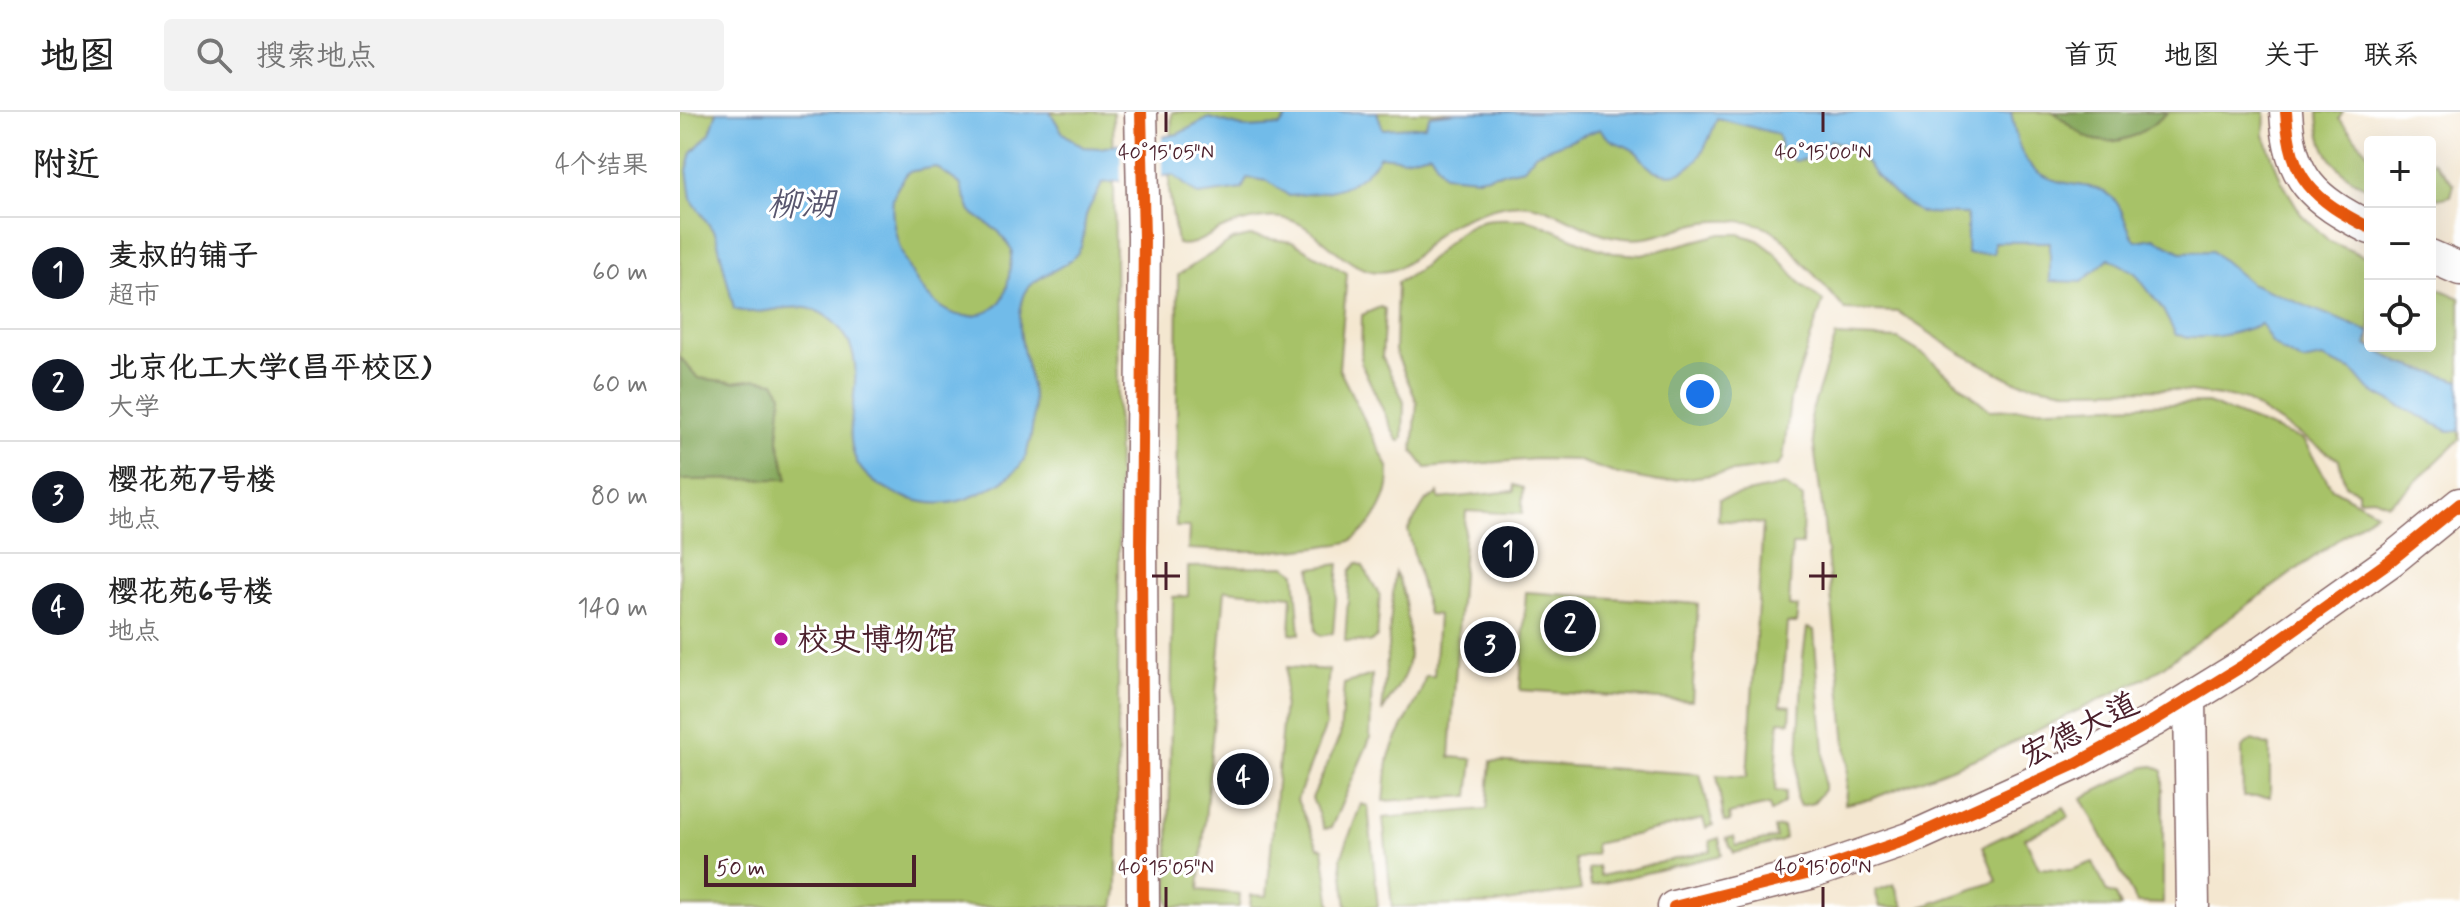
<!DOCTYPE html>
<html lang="zh">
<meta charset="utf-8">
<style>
:root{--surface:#fff;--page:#f2f2f2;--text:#222;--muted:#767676;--line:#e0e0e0;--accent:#111827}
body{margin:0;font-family:Mynerve,"LXGW WenKai TC",sans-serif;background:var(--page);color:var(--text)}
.controls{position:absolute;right:24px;top:24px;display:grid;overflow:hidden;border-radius:8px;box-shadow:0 8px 32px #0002}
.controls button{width:72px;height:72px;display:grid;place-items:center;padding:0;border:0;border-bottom:2px solid var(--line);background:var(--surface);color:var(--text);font:40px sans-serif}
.scale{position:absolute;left:24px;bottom:20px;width:212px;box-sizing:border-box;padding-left:8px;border:4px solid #4a1f2b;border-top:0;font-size:22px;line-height:28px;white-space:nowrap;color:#4a1f2b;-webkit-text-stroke:6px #fff;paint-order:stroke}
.you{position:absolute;left:1020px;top:282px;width:28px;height:28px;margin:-20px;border:6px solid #fff;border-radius:50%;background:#1a73e8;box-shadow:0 0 0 12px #1a73e833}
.badge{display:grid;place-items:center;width:52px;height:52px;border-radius:50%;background:var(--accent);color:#fff;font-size:26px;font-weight:700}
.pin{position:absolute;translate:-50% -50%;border:4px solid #fff;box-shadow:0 2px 8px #0006}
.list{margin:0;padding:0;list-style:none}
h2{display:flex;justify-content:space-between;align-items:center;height:104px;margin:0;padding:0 32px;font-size:34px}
h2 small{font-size:26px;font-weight:400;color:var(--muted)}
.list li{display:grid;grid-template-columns:52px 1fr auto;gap:24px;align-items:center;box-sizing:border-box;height:112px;padding:0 32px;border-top:2px solid var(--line)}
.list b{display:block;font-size:30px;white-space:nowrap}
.list p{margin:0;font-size:26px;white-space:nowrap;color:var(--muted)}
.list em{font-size:26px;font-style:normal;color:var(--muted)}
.icon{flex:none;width:44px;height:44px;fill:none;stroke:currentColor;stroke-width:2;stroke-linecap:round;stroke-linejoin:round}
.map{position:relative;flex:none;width:1780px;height:795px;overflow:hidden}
header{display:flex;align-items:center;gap:48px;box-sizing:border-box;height:112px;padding:0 40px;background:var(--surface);border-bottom:2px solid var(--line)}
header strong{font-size:38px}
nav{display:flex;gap:44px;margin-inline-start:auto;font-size:28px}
.search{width:560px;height:72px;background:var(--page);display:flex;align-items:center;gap:20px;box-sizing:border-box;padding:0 28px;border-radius:8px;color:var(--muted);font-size:30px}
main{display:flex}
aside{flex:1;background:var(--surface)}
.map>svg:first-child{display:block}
.green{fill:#a7c268;stroke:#78704a;stroke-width:2}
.forest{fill:#85a85c;stroke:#686444;stroke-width:2}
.water{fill:#71bbe9;stroke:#5e6d8a;stroke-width:2;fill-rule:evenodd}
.pier{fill:#f4e7d0}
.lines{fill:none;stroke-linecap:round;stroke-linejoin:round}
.street-casing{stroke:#866565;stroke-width:35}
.street{stroke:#fff;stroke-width:32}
.cycleway-casing{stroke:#fff;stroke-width:17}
.cycleway{stroke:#e8590c;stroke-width:12}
.ticks{fill:none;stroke:#4a1f2b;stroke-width:3}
.poi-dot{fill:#b5179e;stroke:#fff;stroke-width:3}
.labels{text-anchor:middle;stroke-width:6;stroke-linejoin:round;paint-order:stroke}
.poi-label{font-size:32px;fill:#4a1f2b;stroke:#fff;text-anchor:start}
.street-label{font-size:32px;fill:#4a1f2b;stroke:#fff}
.water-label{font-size:34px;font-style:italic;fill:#58566e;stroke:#fff}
.ticks-label{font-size:20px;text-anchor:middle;fill:#4a1f2b;stroke:#fff;stroke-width:6;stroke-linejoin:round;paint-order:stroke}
</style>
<header>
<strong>地图</strong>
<div class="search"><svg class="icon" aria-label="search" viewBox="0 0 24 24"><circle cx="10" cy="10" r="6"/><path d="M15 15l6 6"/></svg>搜索地点</div>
<nav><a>首页</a><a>地图</a><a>关于</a><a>联系</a></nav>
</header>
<main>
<aside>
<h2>附近<small>4个结果</small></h2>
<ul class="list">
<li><span class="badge">1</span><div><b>麦叔的铺子</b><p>超市</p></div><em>60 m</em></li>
<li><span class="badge">2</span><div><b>北京化工大学(昌平校区)</b><p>大学</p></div><em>60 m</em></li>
<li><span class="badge">3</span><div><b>樱花苑7号楼</b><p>地点</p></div><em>80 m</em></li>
<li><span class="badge">4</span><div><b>樱花苑6号楼</b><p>地点</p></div><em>140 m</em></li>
</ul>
</aside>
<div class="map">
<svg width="1780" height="795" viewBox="0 0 1780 795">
<rect width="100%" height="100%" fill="#fff"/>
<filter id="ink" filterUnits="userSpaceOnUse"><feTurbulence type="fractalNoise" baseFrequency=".0125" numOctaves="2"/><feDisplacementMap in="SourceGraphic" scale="16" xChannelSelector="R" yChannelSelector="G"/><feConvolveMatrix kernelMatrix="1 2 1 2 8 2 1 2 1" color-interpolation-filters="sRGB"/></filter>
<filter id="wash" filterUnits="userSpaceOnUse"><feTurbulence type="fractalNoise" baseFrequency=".006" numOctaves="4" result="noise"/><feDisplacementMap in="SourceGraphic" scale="32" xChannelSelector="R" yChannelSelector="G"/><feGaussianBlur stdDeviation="1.8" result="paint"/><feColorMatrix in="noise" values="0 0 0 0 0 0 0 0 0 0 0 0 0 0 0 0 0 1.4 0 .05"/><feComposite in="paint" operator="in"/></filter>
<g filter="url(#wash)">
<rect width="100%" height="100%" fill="#f4e7d0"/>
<path class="green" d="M0,0H433L439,434L437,779L434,795H0Z
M492,0H1585L1584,23L1602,70L1622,103L1649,129L1690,147V234H1750V173L1780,186V327L1728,377L1708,392L1694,386L1678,387V379L1665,373L1659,348L1563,287L1487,277L1386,278L1334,269L1280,241L1218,200L1165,198C1151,180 1136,165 1121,148C1113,139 1106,128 1096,121C1077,105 1031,107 1008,114C978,123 965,131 931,124C891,115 869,85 822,94C809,96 776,108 765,116C746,129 733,154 708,159C666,167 640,110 601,106C584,104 558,110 542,117C527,123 514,136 497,132L489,78Z
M1638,0H1663L1659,7L1690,43V78C1655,59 1639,41 1638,0Z
M1753,49L1774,72L1771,84L1758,87L1750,78V51Z
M844,107L856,110L914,135L933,141L962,143L1041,122H1059L1078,128L1094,140L1122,173L1143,189L1110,288L1103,348L1097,354L979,370L937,362L896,348L856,347L746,356L733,339L737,290L715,239L717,170C752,157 769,116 805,108C818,106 831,107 844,107Z
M570,124L612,130L667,161L659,257L708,355C713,381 695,413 672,428C667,432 656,432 649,433C602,442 555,439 508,437L509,415H496L498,163L553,128Z
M700,195L705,197L702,245L724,289L723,326L720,329L717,328L681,251L682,203Z
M1156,224L1218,227L1246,244L1310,298L1527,291L1623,328L1652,376L1696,400L1471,563L1315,639L1191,687L1165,692L1168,653L1143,401L1130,305Z
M834,373L843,376L842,402L786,399L770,645L793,647L789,684L704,689C706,674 706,658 709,645C716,619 743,586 745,564H754L758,503L748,502L728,418L745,390L758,381L759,387L834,379Z
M1104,373L1123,386L1122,433H1112L1109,494L1118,495L1116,511H1107L1101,593L1111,594L1110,610L1099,609L1095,679L1106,680L1104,691L1091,700L1089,693L1049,702L1050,710H1044L1037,663L1067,665L1083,412L1038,408L1039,387Z
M677,451L683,454L700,484L697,525L691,530L665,529L670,459Z
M659,452L653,521L641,524L636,519L631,456Z
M606,454L615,461L620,522L610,521L612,484L545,478L519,778L560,782L559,795H491L488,786L493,485L508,484V455Z
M715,460C727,479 734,540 725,561C720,574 709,587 702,600Z
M846,480L1018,492L1012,589L840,578Z
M1127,516L1134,518L1144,638V678L1133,691L1120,694L1116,686L1123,545Z
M607,555L649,558L645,599L646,613L617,688L638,735L643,736L651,795H570L571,783L587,784Z
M692,563L690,627L651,716L644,717L632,686L660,624L664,572Z
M1572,628L1590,634V685H1563L1562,636Z
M811,649L1020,662L1033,713L1026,716L1023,707L915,732L916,742L895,747L901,778L814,792L712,795L703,706L807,697Z
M1474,654L1483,659V792L1457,791L1402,686L1465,655Z
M681,692L688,694L698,795H667L661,746Z
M1384,695L1389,705L1345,726L1359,756L1391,758L1413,750L1427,780L1436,783L1441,795H1241L1317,769L1303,734Z
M1103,715L1105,726L1099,730L1054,741L1046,726L1054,725L1056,734L1096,726L1094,716Z
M1039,726L1042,743L911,774L908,757L918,754L920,764L1031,739L1030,729Z
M1214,772L1224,795H1200L1195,779Z"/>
<path class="forest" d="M1374,0H1488C1467,19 1442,36 1411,27C1399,23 1384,8 1374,0Z
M0,245L18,266L53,270L76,267L94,270L102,282L98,328L108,367L0,368Z"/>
<path class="water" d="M37,0H370L383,21L403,35L420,36L498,22L529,6L566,16L600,14L611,0H697L703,17L745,14L750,3L778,0H1331C1339,42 1345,65 1392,72C1404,74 1418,75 1428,82C1444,92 1444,115 1456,129L1474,126L1501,140L1532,139L1570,171L1690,220L1686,233L1721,251L1780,269V319H1768L1689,278L1673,259L1642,246L1623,250L1602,239L1592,231L1581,212C1553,223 1526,229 1496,223L1483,198L1455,161L1429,146L1402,170L1370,169V130H1314V141L1287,142V102L1240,101L1215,83L1196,64L1177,37L1150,28L1141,44L1115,49L1102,41L1098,22L1037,6C1027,35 1012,74 974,58C966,55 962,45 956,40C941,29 932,34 920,17L856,41L844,56L798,66L764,63L750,41L724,47L700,44C675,80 649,80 609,84L588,69L567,66L562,77L518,83L493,63L422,71C418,83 409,93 406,104C403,115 405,130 399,139C384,160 352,162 344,184C332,217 349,252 353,285C355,302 352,324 347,340C340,362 318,373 298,382C276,393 251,394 227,386C121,352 206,271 161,218C124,174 90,210 54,197L36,123L11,87L7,58L12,40L30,21ZM256,55L280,72L291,100L319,120L332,138C330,151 330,168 325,181C321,193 310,200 298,203C247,216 207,129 213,87C214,78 223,68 228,60Z"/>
<path class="pier" d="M482,21V68L441,73L440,28Z"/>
</g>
<g filter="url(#ink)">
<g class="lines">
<defs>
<path id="street" d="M461,0L464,126L461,435L463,795
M1606,0C1610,68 1633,87 1690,116
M1750,144L1780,157
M1510,586L1513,795
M994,795L1130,761L1229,727L1395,652L1473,609L1564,553L1710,449L1780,392"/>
</defs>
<use href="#street" class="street-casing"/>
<use href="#street" class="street"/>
<defs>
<path id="cycleway" d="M461,0L464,126L461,435L463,795
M1606,0C1610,68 1633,87 1690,116
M994,795L1130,761L1229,727L1395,652L1473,609L1564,553L1710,449L1780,392"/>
</defs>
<use href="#cycleway" class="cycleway-casing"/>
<use href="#cycleway" class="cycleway"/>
</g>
</g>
<path class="ticks" d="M486,0V20M1143,0V20M486,450V478M1143,450V478M472,464H500M1129,464H1157M486,775V795M1143,775V795"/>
<circle class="poi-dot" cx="101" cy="527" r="8"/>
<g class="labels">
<g class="poi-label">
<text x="117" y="538">校史博物馆</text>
</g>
<g class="street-label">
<text transform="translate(1399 617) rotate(-27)" y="11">宏德大道</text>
</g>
<g class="water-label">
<text x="121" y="103">柳湖</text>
</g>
</g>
<g class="ticks-label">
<text x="486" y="47">40°15'05"N</text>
<text x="1143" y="47">40°15'00"N</text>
<text x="486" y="762">40°15'05"N</text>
<text x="1143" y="762">40°15'00"N</text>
</g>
</svg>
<div class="controls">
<button>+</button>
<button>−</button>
<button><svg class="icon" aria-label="locate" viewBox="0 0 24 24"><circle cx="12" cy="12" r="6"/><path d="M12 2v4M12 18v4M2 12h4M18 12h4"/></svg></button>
</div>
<div class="scale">50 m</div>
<div class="you"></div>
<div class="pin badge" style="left:828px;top:440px">1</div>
<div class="pin badge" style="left:890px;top:514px">2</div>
<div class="pin badge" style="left:810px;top:535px">3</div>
<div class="pin badge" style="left:563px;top:667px">4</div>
</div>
</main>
